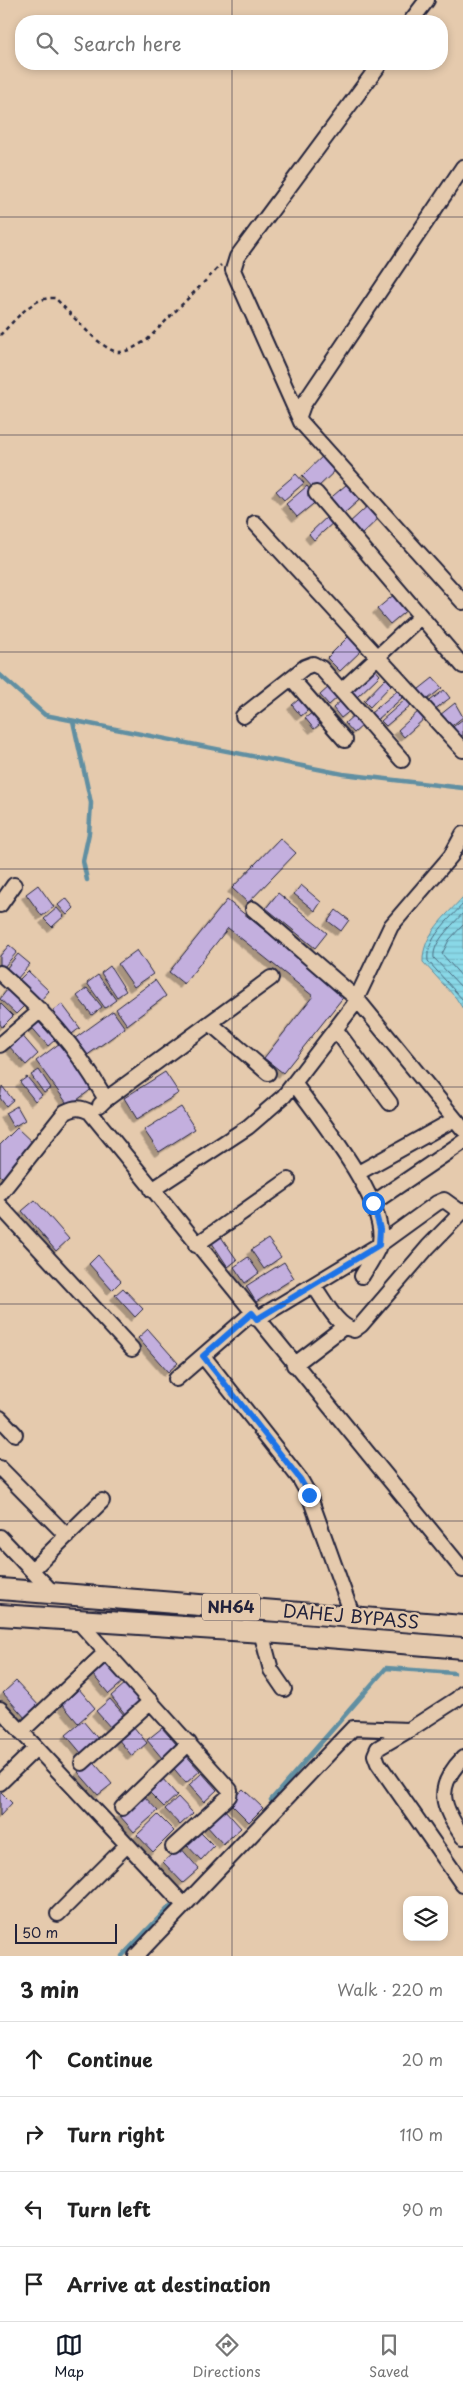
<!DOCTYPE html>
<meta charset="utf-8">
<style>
:root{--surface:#fff;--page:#f2f2f2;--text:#222;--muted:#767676;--line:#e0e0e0;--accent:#111827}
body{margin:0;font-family:"Playpen Sans",sans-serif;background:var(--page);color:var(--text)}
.controls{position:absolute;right:15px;bottom:15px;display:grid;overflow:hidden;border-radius:10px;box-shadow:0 2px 8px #0003}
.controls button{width:45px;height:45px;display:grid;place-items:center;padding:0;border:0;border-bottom:1px solid var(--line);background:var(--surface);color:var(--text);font:25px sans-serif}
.scale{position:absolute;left:15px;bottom:12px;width:102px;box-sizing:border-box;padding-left:5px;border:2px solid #22223b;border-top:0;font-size:14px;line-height:18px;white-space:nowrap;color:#22223b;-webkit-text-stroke:4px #e5caad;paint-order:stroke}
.stop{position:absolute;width:15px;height:15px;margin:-11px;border:4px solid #1a73e8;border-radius:50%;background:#fff}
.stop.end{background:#1a73e8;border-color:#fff;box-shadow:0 1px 5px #0008}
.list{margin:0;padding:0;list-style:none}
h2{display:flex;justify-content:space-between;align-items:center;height:65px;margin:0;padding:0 20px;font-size:21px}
h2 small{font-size:16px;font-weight:400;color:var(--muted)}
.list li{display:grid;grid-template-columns:32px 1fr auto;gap:15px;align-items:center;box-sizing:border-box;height:75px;padding:0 20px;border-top:1px solid var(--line)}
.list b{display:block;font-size:19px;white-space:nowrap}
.list em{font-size:16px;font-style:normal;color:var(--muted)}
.icon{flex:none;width:28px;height:28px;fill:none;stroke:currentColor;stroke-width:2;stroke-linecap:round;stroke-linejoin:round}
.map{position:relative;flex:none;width:463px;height:1956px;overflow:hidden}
.search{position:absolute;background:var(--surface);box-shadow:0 2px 8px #0003;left:15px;right:15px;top:15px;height:55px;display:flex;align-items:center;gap:12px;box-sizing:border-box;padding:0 18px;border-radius:20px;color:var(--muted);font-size:19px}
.sheet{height:365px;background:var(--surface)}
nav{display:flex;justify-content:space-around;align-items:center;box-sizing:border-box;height:70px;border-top:1px solid var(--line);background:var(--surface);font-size:14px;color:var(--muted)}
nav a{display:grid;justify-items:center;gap:2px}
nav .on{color:var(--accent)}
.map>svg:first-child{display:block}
.water{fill:url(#water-rules);stroke:#608fa2}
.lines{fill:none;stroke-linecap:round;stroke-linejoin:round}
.shore{stroke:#4b6b80;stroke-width:1}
.stream{stroke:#608fa2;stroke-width:4.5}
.building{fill:#c3afde;stroke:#22223b;filter:url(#shadow)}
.minor-casing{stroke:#22223b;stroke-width:18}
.highway-casing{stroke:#22223b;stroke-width:24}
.path{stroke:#22223b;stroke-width:2.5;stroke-dasharray:4 4;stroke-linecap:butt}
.minor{stroke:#e5caad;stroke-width:14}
.highway{stroke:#e5caad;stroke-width:20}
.route{stroke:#1a73e8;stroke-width:6}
.grid{fill:none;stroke:#22223b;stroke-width:1;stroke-opacity:0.55}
.labels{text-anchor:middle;stroke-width:4.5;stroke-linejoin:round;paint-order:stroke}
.shield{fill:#e5caad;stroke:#5c545d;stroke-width:1}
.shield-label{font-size:16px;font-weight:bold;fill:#22223b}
.street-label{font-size:18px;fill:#22223b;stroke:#e5caad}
</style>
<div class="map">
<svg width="463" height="1956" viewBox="0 0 463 1956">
<defs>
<pattern id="water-rules" width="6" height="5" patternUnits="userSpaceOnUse" patternTransform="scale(1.25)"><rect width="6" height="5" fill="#89d8e7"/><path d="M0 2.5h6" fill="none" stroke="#76b9c7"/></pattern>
<filter id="shadow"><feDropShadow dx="-4.5" dy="4.5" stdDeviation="0" flood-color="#0004"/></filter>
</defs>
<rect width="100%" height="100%" fill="#e5caad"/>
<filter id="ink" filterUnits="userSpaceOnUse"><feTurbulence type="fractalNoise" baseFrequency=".02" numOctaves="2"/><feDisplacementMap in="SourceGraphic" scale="10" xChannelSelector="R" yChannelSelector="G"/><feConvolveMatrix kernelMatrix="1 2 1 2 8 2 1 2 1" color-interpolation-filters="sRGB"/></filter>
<g filter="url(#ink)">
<path class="water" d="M463,897V1009L456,998L423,962C422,935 446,916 463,897Z"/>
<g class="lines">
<path class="shore" d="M463,904C450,919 425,939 428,961L463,1000
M463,913C453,925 432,942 434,958L463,989
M463,925L449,940L442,954L463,978"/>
<path class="stream" d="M0,675L45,715L343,774L463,788
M73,721L91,803L89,833L83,861L87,880
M271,1800L386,1668L454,1673
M122,1956L174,1902"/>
</g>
<path class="building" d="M326,453L339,467L315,490L302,476Z
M296,474L304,483L284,500L276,491Z
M353,479L366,494L340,517L327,501Z
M307,486L318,500L297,517L286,504Z
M372,502L383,514L360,536L348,524Z
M329,515L335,521L314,540L309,534Z
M396,593L409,608L390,624L377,609Z
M349,636L362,650L340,671L327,658Z
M374,668L380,675L356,698L349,691Z
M433,678L442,688L423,703L414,693Z
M385,679L391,685L370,707L364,701Z
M330,686L339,696L329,705L320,695Z
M444,690L450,698L431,712L426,704Z
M397,691L403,697L377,720L371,713Z
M303,696L312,707L301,716L292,705Z
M406,699L411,705L386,726L381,721Z
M342,700L351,710L341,718L333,708Z
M455,703L463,717L449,728L440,715Z
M316,710L324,721L314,729L305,718Z
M419,711L425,718L404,737L398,730Z
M355,714L363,725L354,733L345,723Z
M463,719V735L456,740L449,730Z
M280,838L296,853L248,903L232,888Z
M38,885L54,907L42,916L26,894Z
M301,885L321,902L315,911L294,894Z
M278,893L327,933L315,948L266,908Z
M66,898L74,908L67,915L58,905Z
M227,900L345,995L283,1073L264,1058L313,996L228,928L184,984L169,972Z
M57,908L64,916L52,927L44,919Z
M336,910L349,920L341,931L328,921Z
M9,945L17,952L4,967L0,964V956Z
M137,950L153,974L134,987L118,964Z
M18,954L30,964L17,979L6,969Z
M110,966L126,991L117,997L101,973Z
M28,971L49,991L40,1001L19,980Z
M98,975L116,1000L105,1008L87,983Z
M155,980L166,996L127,1025L116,1009Z
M10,986L28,1002L16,1014L0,999Z
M87,988L102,1007L92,1015L77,996Z
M0,1003L13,1016L2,1027L0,1024Z
M62,1004L80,1028L69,1036L52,1012Z
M113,1011L125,1028L86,1056L74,1039Z
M35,1018L55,1040L48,1046L29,1024Z
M20,1033L38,1054L26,1065L7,1044Z
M60,1043L93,1088L69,1106L36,1061Z
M39,1070L51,1088L44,1093L31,1075Z
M165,1072L179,1093L137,1119L124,1098Z
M27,1077L42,1095L35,1101L20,1082Z
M2,1086L13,1100L6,1106L0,1098Z
M17,1106L25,1120L13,1127L5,1113Z
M181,1107L195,1129L159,1152L144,1130Z
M17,1128L35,1145L3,1178L0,1175V1145Z
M35,1200L69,1239L56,1251L22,1211Z
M217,1231L237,1260L228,1267L208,1237Z
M268,1239L281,1257L264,1269L251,1250Z
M98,1255L121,1281L112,1290L89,1264Z
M248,1257L259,1273L245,1283L234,1267Z
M284,1262L294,1278L256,1302L246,1286Z
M123,1288L143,1309L135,1317L115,1295Z
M148,1329L178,1363L168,1372L138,1338Z
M108,1662L124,1681L109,1694L93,1675Z
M16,1681L40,1707L26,1719L3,1693Z
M126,1683L141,1701L125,1714L111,1696Z
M79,1689L95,1708L78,1723L62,1704Z
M110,1699L125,1716L111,1728L96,1711Z
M83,1721L99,1740L82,1754L66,1735Z
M133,1726L147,1743L132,1756L118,1739Z
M162,1728L177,1745L162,1758L147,1740Z
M184,1753L200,1771L186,1783L171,1765Z
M92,1760L112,1784L98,1795L78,1772Z
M202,1773L217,1790L204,1802L189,1785Z
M162,1778L177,1795L164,1807L148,1791Z
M243,1789L263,1808L249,1822L229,1802Z
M0,1791L12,1803L0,1816Z
M142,1794L158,1811L134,1832L119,1815Z
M178,1797L193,1813L180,1825L165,1809Z
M224,1809L241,1828L223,1844L206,1825Z
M158,1815L174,1831L153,1852L137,1835Z
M197,1829L214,1846L201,1860L184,1842Z
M180,1847L199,1869L183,1883L163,1862Z"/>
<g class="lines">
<defs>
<path id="minor" d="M411,21L427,0
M380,64L237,257L233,270L301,422L463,602
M299,416L303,405L463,167
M316,493L463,666
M255,523L463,750
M291,678L345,740
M341,691L420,617
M243,716L305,667L313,664L321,668L402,760
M0,905L14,885
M253,909L357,999L463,1129
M0,973C46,1014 73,1042 104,1096L105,1100L100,1105
M210,1023L268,1073
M336,1030L390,1103
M0,1045L41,1010
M294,1083C317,1116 392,1206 379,1246C375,1256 368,1266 362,1276
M105,1100L271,978
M358,1173L455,1119
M152,1190L248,1127L284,1096L353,1006L391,926L451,856L463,834
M0,1194L65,1112C75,1107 80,1107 90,1112L463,1570
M373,1203L463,1142
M0,1206L132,1349
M196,1245L288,1180
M313,1285C324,1299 336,1326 354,1330L361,1325L428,1247L463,1211
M257,1319L379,1245L437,1203L444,1200L462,1213
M203,1356L300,1479L309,1495L353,1617
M294,1365L345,1326
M176,1379L252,1313
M0,1418L15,1434
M0,1468L67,1536
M0,1537L53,1593
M32,1570L102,1501
M78,1621L230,1790L229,1796L173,1847
M261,1632L271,1670L284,1689
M0,1709L184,1905
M409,1730L378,1748L375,1755L378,1763L463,1885
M21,1732L106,1652
M463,1758C434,1788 442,1806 463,1837
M82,1763L151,1701
M0,1783L36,1748
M122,1808L189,1743
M58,1914L127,1845
M136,1956L353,1728L409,1730L457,1699L463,1693"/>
<path id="highway" d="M0,1589L463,1626
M0,1615L278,1633L463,1648"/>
</defs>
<use href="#minor" class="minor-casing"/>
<use href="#highway" class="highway-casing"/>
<path class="path" d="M0,335C15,321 32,296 55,298C68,310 102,352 119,352C129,352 138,345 147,340L221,265"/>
<use href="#minor" class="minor"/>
<use href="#highway" class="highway"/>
</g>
</g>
<g class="lines" filter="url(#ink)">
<path class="route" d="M309,1495L300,1479L203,1356L252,1313L257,1319L379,1245L380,1229L373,1203"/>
</g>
<path class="grid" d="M232,0V21M232,64V1956M0,217H463M0,435H463M0,652H463M0,869H463M0,1087H463M0,1304H463M0,1521H463M0,1739H463"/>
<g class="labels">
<rect class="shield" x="202" y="1593.5" width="58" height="27" rx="4"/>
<g class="shield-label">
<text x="231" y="1613">NH64</text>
</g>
<g class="street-label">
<text transform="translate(351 1617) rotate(5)" y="6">DAHEJ BYPASS</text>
</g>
</g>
</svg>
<div class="controls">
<button><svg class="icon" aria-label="layers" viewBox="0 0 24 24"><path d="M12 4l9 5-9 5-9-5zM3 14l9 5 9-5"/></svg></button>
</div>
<div class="scale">50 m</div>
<div class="stop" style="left:373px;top:1203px"></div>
<div class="stop end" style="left:309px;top:1495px"></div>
<div class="search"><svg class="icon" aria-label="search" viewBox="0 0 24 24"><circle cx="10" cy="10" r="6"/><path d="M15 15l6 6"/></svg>Search here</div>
</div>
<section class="sheet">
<h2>3 min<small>Walk · 220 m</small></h2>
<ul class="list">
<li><svg class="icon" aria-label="ahead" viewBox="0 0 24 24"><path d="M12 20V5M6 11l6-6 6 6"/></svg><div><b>Continue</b></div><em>20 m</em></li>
<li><svg class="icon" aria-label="right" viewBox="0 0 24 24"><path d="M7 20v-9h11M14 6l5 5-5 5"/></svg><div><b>Turn right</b></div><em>110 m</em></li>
<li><svg class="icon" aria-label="left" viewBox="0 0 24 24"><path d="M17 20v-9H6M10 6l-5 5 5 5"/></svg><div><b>Turn left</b></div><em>90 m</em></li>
<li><svg class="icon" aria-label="arrive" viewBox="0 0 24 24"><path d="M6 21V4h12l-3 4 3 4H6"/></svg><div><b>Arrive at destination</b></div></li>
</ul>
</section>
<nav>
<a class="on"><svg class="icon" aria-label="map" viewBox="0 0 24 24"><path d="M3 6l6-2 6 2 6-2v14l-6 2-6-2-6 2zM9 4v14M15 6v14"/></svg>Map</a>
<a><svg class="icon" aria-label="directions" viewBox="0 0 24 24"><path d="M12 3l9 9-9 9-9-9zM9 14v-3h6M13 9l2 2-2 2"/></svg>Directions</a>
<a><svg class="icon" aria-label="saved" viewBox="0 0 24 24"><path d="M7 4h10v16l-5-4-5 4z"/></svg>Saved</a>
</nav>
